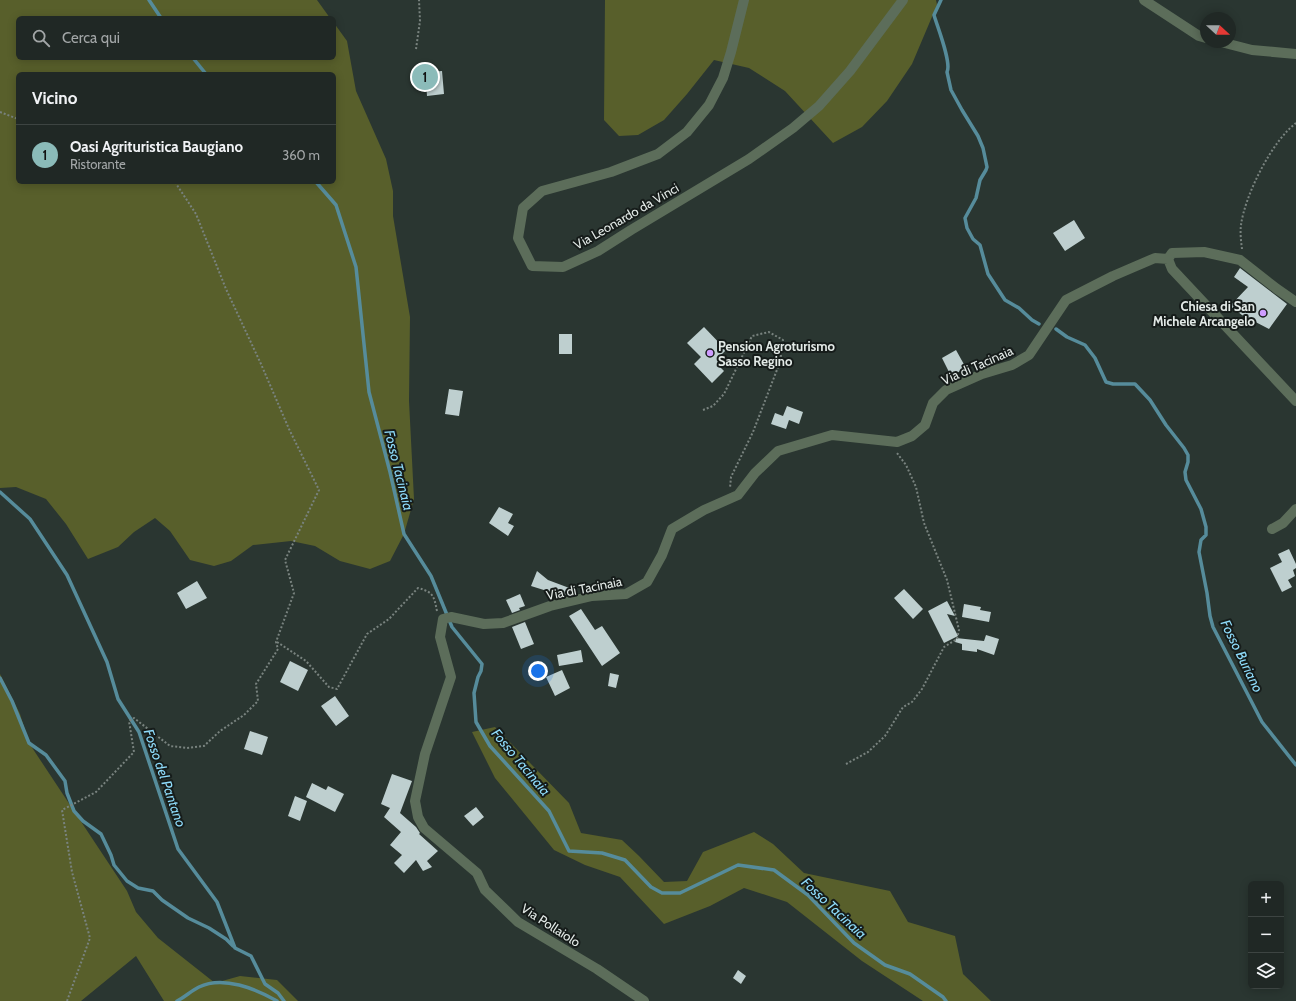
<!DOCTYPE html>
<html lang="it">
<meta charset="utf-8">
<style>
:root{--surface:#202825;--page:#2d3432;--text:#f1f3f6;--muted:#a2a6a7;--line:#3d4442;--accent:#8bbbb9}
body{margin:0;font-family:Cabin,sans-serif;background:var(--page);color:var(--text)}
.controls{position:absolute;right:12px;bottom:12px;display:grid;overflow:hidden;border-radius:6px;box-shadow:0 2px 10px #0003}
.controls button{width:36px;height:36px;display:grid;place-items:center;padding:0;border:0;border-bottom:1px solid var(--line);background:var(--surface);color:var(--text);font:20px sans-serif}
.compass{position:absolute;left:1200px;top:12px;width:36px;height:36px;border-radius:50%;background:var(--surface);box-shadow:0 2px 10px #0003;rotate:111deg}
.you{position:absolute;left:538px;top:671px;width:14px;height:14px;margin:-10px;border:3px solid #fff;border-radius:50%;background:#1a73e8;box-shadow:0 0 0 6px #1a73e833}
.badge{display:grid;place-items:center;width:26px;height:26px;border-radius:50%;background:var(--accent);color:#111;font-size:13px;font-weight:700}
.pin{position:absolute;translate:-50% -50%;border:2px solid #fff;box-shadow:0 1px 4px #0006}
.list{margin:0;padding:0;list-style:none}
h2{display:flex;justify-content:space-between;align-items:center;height:52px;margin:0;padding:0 16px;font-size:17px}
h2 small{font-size:13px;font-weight:400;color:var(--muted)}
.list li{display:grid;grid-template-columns:26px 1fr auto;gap:12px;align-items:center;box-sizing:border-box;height:60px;padding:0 16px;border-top:1px solid var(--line)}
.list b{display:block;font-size:15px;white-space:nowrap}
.list p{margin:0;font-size:13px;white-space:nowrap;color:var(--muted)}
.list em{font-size:13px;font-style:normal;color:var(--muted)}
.icon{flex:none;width:22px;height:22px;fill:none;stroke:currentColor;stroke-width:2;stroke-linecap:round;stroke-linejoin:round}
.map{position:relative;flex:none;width:1296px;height:1001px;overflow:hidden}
.search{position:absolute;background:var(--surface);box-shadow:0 2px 10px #0003;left:16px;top:16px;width:320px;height:44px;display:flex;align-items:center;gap:10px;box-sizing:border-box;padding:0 14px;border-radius:6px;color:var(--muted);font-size:15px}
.panel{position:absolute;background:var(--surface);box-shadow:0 2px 10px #0003;left:16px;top:72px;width:320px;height:112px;border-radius:6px}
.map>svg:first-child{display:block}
.green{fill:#585f2b;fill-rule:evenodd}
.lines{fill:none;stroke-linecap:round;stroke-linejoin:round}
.stream{stroke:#568c9b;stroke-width:3.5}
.building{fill:#becfcf}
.path{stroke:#79837f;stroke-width:2;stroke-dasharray:2 2;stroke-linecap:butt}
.street{stroke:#5c6d5a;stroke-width:10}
.poi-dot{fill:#cf9dff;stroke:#161c1a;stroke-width:1.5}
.labels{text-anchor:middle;stroke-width:4;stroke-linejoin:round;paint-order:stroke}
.street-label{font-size:13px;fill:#e3eae7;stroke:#161c1a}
.poi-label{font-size:13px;font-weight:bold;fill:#e3eae7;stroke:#161c1a;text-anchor:end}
.water-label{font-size:14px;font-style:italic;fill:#8edbfa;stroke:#161c1a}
</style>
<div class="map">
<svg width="1296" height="1001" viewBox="0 0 1296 1001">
<rect width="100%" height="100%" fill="#2a3631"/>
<path class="green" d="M0,0H317L330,18H18V58H334V23L347,41L356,91L386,159L393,191V216L410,317L409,401L414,499L404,534L390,561L370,569L340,561L315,546L291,541L253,545L231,561L214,566L190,560L170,531L155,518L134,532L118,547L88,559L66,524L46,499L16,487L0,488ZM18,74H334V182H18Z
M605,0H936L937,5L912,64L887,101L862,127L833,143L785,91L749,68L714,60L687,94L664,120L638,135L619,136L604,120Z
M0,674L20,714L29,743L127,891L136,912L158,938L215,983L240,976L277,980L298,1001H164L136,956L81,1001H0Z
M495,727L569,803L581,833L622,840L639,856L664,882L687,881L703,852L754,832L773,844L804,873L890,891L908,922L955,936L963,974L991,1001H923L862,961L787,902L744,888L710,906L664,924L620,877L585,865L554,850L495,778L472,732Z"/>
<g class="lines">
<path class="stream" d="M149,0L161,18
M941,0L934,15C937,26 952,63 947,72L951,90L962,110L978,136L983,148L987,167L986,170L980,180L976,198L965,218L967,228L973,239L980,245L988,274L1005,300L1019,308L1032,320L1039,324
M193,58L206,74
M316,182L336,205L356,267L369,392L390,472L404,534L431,576L452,627L482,664L481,671L478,677L474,693L476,722L490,746L549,811L569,851L602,853L625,860L651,887L662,893H680L738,865L774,870L808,895L854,943L885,965L910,974L943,997L946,1001
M1056,329L1067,337L1085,345L1095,358L1106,382L1113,384H1135L1150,400L1166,425L1184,448L1188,455V462L1185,472L1186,480L1201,509L1206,527V535L1201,540L1199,552L1207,593L1210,616L1213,627L1262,722L1296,765
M0,492L30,519L67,575L107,662L118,699L139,732L178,849L217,902L235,948L251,956L265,984L278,993L284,1001
M0,678L12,701L29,743L46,755L65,781L67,793L74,811L83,821L101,834L111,855L114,865L127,881L138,888L153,891L162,900L188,918L209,928L226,939L233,946
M177,1001C185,997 191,991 199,987C223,975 256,989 277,1001"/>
</g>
<path class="building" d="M442,71L444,94L427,96L426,83L431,82L430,72Z
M1074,220L1085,238L1065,251L1053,233Z
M1240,268L1287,304L1269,329L1242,315L1230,306L1248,287L1234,277Z
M704,327L726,350L720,356L725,361L720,367L724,371L712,383L694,364L701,357L687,343Z
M559,334H572V354H559Z
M956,350L966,368L951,376L942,358Z
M449,389L463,391L459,416L445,414Z
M787,406L803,412L799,424L789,420L786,429L771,424L775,413L783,416Z
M499,507L513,514L508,523L514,526L508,536L489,523Z
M1289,549L1296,564V568L1293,570L1295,576L1288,580L1292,587L1282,592L1270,568L1282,562L1278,554Z
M537,571L548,580L572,589L569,595L563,596L531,586Z
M197,581L207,598L186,609L177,593Z
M904,589L923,609L913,619L894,598Z
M520,594L525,606L519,608L520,610L512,613L506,600Z
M947,601L955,616L947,614L958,636L944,643L928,611Z
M964,604L981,607L980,610L991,612L989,622L962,617Z
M581,609L595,630L602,626L620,653L602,666L569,616Z
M525,622L534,644L521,649L512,627Z
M986,635L999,639L994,655L977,649V652L962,650V644L955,642L956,638L984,641Z
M581,650L583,662L559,666L557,655Z
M290,661L308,670L298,691L280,682Z
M562,670L570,688L555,696L546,677Z
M610,673L619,675L616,688L608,686Z
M335,696L349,716L336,726L321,706Z
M250,731L268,737L262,755L244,749Z
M392,774L412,781L400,813L416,827L420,833L419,834L438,851L427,861L432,867L423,871L416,860L404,873L394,863L402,855L390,845L401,832L384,817L390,808L381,804Z
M312,783L326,790L328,786L344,794L335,812L306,797Z
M295,796L307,801L300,821L288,816Z
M476,807L484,817L473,826L464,816Z
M738,970L746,976L741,984L733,978Z"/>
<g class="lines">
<path class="path" d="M416,49L420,21L419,0
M0,112L18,119
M1242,249C1241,241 1240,233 1241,225C1245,195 1272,141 1296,123
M703,410L713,406L724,394L752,336L769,332L783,340L780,362L753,432L731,477L730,488
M277,642L306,661L329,687L337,689L367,634L389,619L418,588C434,592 434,597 437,611
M846,764L868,752L885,736L903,707L912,702L922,689L944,647L957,639L959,630L947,580L924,523L916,487L906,465L897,453
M67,1001L90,938L72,872L62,810L96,792L134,752L129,721L134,718L170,746L187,748L204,746L220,731L244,715L258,701L256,684L278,649L276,642L294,593L285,560L319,490L289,429L261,364L226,289L196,214L175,182"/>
<path class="street" d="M744,0L731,52L723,78L709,105L687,132L658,154L611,172L542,191L523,208L518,238L532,266L563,267L598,251L631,230L749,159L793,128L819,106L850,71L903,0
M1144,0L1199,36L1206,38
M1221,42L1252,50L1296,54
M1168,259L1172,269L1296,401
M1168,259L1172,253L1204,252L1240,260L1277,289L1296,302
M1272,529L1283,523L1296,509
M644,1001L597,969L518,922L485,890L477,873L424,828L418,817L415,801L425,754L451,677L440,637L443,619L451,617L484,624L503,623L550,606L592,596L626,594L647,582L662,555L672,529L704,510L738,495L755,473L778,451L832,435L897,442L912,436L925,425L933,403L946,390L982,374L1012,365L1029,355L1066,300L1113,276L1155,258L1168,259"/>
</g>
<g class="poi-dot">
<circle cx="1263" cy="313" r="4"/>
<circle cx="710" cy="353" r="4"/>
</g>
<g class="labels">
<g class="street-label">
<text transform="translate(626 216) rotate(-30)" y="5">Via Leonardo da Vinci</text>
<text transform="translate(977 365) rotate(-24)" y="5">Via di Tacinaia</text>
<text transform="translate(584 588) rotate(-11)" y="5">Via di Tacinaia</text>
<text transform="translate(551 925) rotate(33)" y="5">Via Pollaiolo</text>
</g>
<g class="poi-label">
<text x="1255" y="311">Chiesa di San<tspan x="1255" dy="15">Michele Arcangelo</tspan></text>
<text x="718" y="351" text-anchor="start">Pension Agroturismo<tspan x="718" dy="15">Sasso Regino</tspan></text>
</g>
<g class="water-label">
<text transform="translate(399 470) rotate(76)" y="5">Fosso Tacinaia</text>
<text transform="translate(1242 656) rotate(64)" y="5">Fosso Buriano</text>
<text transform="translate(521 762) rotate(50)" y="5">Fosso Tacinaia</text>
<text transform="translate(165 778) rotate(71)" y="5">Fosso del Pantano</text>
<text transform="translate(834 908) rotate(43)" y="5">Fosso Tacinaia</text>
</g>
</g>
</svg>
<div class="controls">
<button>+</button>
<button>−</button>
<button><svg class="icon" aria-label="layers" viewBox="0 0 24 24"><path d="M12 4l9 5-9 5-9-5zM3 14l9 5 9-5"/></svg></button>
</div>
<svg class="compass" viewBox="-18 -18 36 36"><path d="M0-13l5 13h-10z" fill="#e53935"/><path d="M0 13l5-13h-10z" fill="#a2a6a7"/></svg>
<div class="you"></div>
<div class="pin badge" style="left:425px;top:77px">1</div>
<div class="search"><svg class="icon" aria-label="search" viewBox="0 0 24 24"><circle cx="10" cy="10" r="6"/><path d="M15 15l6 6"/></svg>Cerca qui</div>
<section class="panel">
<h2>Vicino<small></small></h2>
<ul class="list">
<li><span class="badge">1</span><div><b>Oasi Agrituristica Baugiano</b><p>Ristorante</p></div><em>360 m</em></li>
</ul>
</section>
</div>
